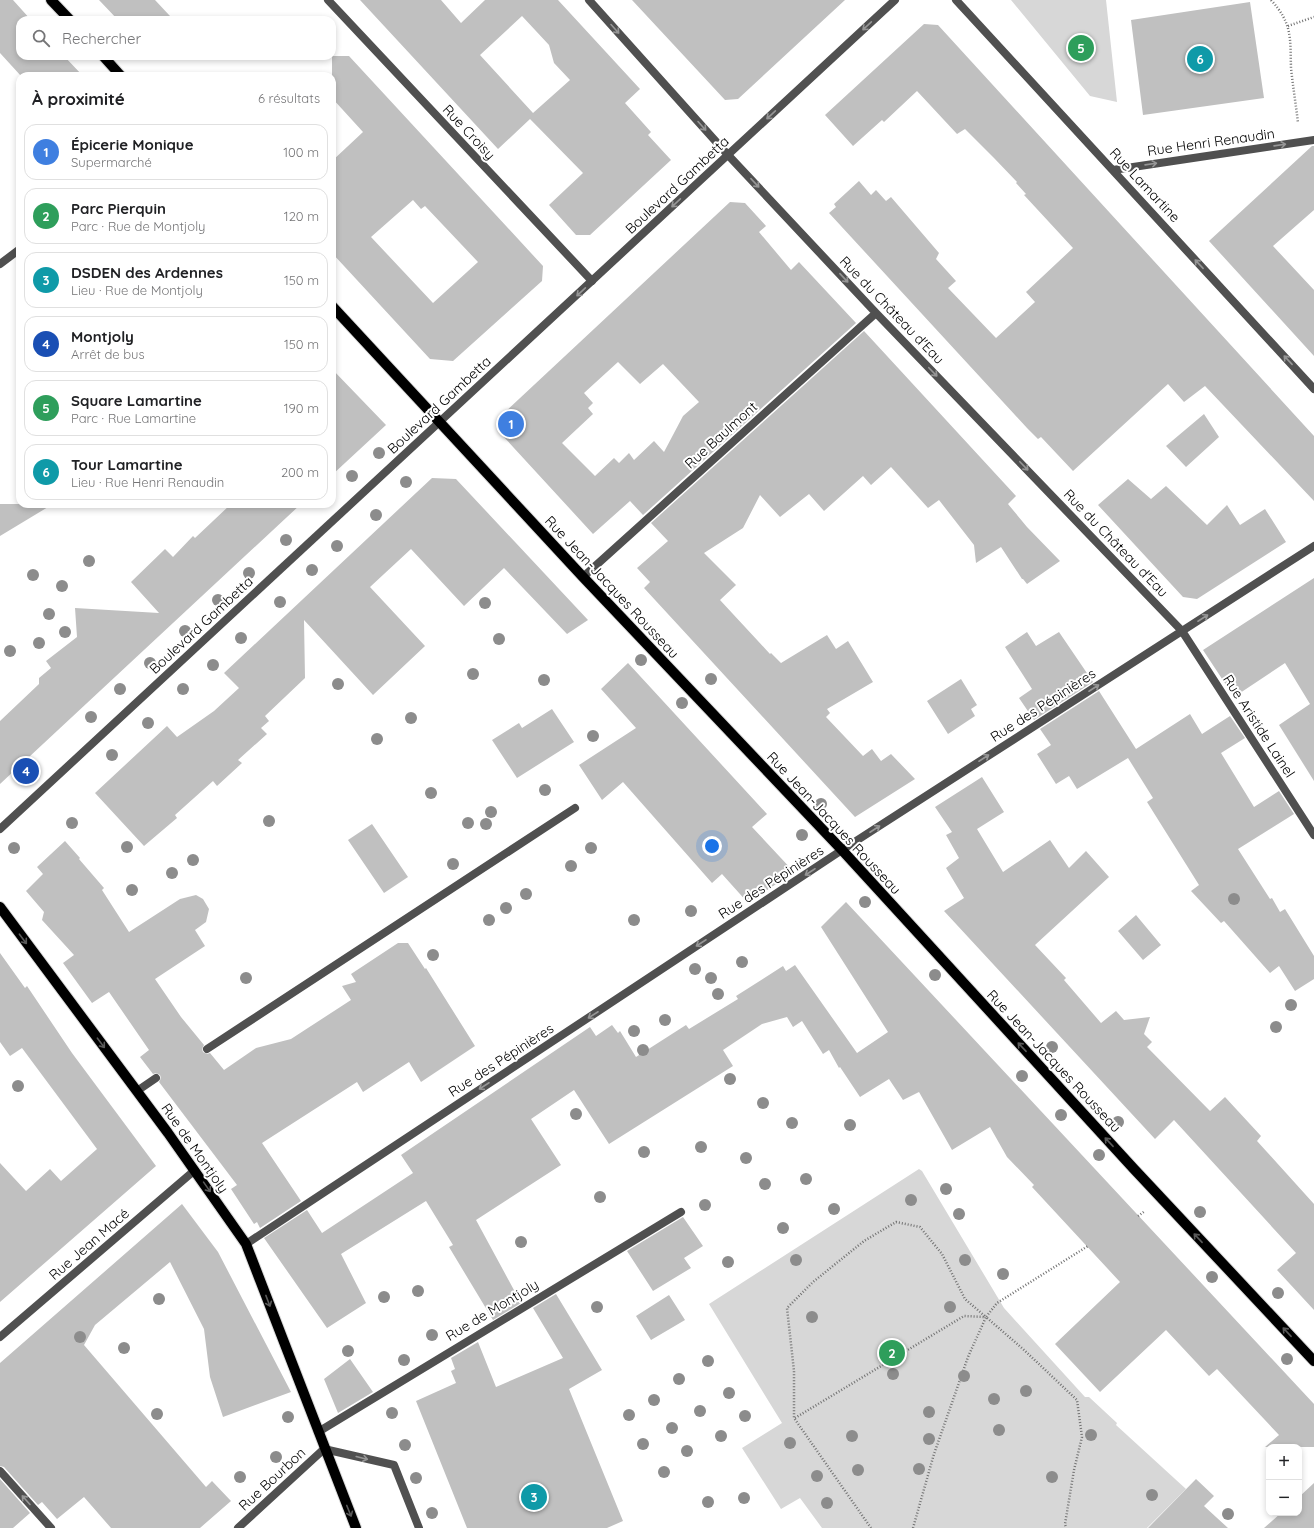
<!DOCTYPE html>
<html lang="fr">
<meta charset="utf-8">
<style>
:root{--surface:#fff;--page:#f6f6f6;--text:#202124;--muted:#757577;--line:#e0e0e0;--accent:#0b8043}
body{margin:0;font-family:Quicksand,sans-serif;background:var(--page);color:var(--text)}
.controls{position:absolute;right:12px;bottom:12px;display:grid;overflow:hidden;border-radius:8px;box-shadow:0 2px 6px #0003}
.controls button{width:36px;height:36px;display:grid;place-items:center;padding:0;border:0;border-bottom:1px solid var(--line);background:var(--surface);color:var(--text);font:20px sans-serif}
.you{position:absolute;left:712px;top:846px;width:14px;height:14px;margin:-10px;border:3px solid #fff;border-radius:50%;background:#1a73e8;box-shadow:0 0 0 6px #1a73e833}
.badge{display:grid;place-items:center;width:26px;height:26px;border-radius:50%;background:var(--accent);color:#fff;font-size:13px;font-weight:700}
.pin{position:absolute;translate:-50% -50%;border:2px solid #fff;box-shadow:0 1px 4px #0006}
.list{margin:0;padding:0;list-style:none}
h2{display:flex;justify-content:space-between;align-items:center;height:52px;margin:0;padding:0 16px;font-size:17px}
h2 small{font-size:13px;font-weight:400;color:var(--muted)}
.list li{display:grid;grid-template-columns:26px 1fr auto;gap:12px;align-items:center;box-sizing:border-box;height:56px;margin:0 8px 8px;padding:0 8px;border:1px solid var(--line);border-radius:12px}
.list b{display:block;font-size:15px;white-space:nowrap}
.list p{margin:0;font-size:13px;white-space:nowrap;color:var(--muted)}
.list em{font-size:13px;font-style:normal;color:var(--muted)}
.icon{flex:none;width:22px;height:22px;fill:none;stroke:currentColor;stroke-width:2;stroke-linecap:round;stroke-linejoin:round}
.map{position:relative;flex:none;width:1314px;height:1528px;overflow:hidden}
.search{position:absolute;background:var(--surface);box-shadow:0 2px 6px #0003;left:16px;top:16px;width:320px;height:44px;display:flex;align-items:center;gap:10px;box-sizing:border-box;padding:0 14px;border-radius:12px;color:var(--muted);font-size:15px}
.panel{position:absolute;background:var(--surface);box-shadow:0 2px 6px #0003;left:16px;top:72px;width:320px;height:436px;border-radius:12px}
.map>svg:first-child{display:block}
.green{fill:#d7d7d7}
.building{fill:#c0c0c0;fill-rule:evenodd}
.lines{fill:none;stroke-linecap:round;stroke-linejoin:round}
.primary-casing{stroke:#dbdbdb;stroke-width:12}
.path{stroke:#727272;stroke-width:2.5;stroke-dasharray:1 2;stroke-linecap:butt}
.service{stroke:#505050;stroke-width:8}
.minor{stroke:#505050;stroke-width:8}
.tertiary{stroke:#505050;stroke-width:8}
.primary{stroke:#000;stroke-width:10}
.tree{fill:#8c8c8c}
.oneway{stroke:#969696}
.oneway2{stroke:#595959}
.labels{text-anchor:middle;stroke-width:4;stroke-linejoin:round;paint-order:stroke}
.street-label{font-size:14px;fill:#000;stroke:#fff}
</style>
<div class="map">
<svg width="1314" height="1528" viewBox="0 0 1314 1528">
<rect width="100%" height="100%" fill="#fff"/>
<path class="green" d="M1011,0H1106L1117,102L1090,96Z
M919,1169L922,1171L1004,1308L1085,1397H1089L1117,1423L1116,1425L1186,1489L1147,1528H822L800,1498L781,1509L742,1448L782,1423L709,1304Z"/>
<path class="building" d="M0,0H13L31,20H20V56H64L83,76H21L0,53Z
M99,0H155L170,16L166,20H118Z
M360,0H441L461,23L485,0H558L640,89L625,103L651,132L648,135L671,160L590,235H576L549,205L583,173L530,119L498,149ZM522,16L549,45L554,63L570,80L533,113L480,55Z
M632,0H845L738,99L725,100Z
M1250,2L1264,98L1143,115L1131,20Z
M924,24L938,25L1314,436V501L1205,386L1184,402L1168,384L1073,471L1041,437L1038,439L1027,428L829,213L836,207L834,204L859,181L871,195L876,190L886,201L891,197L939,253L936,259L956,281L948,288L996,338L1035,302L1026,292L1073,248L1024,195L1026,194L1016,183L1017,182L994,158L965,129L957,134L917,91L884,122L882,120L853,146L825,115Z
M332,56H349L543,266L542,281L453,361L430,359L332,253V161L363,132L332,98ZM413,200L421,209L425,206L478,262L433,303L371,237Z
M1312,146H1314V210L1273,246L1314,290V356L1209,241Z
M730,202L745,203L766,226L759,232L791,270L799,262L856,323L643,515L630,501L593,534L503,436L504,413ZM618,362L640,384L663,364L699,402L683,416L664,452L654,441L634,460L629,453L619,463L614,458L595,476L562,443L593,414L588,408L593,403L584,393Z
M864,331L1016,496L1008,504L1027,527L1060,561L1027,584L1023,579H1022L1001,547L976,563L974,545L939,500L928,508L891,467L871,485L863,476L824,511L809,494L780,517L760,495L743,528L704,553L736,585L720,600L770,654L771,653L781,663L827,635L836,649L848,641L873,682L827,709L830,713L826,717L863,756L872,749L881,761L891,754L915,779L855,817L644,588L650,582L637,568L668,541L651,523Z
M332,369L386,425L332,475Z
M1204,414L1219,437L1186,467L1166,446Z
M432,478L456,479L588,620L567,634L504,568L464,606L411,549L370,587L425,646L373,695L304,620L305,678L265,716L269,721L261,728L267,734L238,760L242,763L217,786L213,781L175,815L177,818L144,846L95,793L167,726L177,737L214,711L239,688L224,673Z
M1128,479L1151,499L1166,486L1207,525L1227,505L1240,525L1265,509L1286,542L1197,599L1183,597L1098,505Z
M0,504H53L0,536Z
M231,504H301L0,784V721L39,684V678L51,668L46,661L77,637L75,608L159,613L131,582L165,549L173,557L193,536L195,538Z
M1314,578V781L1279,725L1310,704L1285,663L1234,697L1203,650Z
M1027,632L1036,646L1059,632L1093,682L1034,720L1019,698L1032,689L1005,647Z
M628,663L767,814L752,827L794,872L748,903L722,874L712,883L623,782L602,800L579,765L636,728L601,689Z
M961,679L977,705L971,709L975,716L948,734L927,701Z
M1099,691L1136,749L1190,714L1202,734L1230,716L1245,738L1221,753L1254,807L1279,791L1294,814L1238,849L1270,899L1272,898L1280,912L1285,909L1314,956V979L1295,991L1279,966L1270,973L1224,921L1221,923L1191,891L1199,885L1147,802L1153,798L1128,758L1077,789L1069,776L1056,784L1037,754L1051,745L1040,729Z
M552,709L574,742L517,778L492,740L519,723L522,728Z
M982,777L1004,812L977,829L1003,872L1050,840L1069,868L1086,851L1109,877L1035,945L1066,978L1064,980L1101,1023L1116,1011L1124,1020L1150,1017L1144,1034L1152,1042L1147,1047L1210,1111L1225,1097L1261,1136L1257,1141L1314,1204V1310L1277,1270L1296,1253L1174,1120L1155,1139L944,911L964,898L946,868L959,858L946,835L952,832L935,807Z
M372,824L408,877L384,893L348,840Z
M65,841L80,858L79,859L104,888L102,890L129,932L180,899L196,895L203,899L209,909L206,922L195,930L205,946L155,979L181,1017L204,1045L202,1049L203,1052L207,1054L210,1053L224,1070L256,1048L291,1039L351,1000L342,986L356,982L351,974L398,943H408L425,969L426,968L475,1046L421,1082L409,1062L363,1092L357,1082L262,1143L301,1201L260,1228L257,1222L254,1224L231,1189L237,1185L159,1082L161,1078L160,1075L156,1073L153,1074L140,1057L149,1050L109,992L92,1003L63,963L74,955L42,920L44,912L26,891L43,874L37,867Z
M846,902L1314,1404V1447H1265L1279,1435L1217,1369L1209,1376L1166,1330L1100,1392L1055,1344L1120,1282L1032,1187L1034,1185L1007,1157L990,1127L952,1150L919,1092L903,1100L889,1079L860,1097L840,1067L839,1068L829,1050L823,1054L802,1021L793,1027L787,1017L762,1024L723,1050L733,1066L609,1144L574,1090L531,1119L561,1165L476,1220L521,1303L493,1320L449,1247L453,1245L426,1201L341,1254L366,1303L327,1328L264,1238L307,1210L322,1233L413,1173L401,1155L590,1027L596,1036L612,1025L618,1033L620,1031L636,1057L686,1025L689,1029L738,999L736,996L783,966L786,971L795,965L857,1053L888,1032L821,927Z
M1136,915L1161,945L1143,960L1118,931Z
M0,953L25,988L27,986L72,1053L156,1166L0,1302V1163L26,1191L50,1169L61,1181L97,1149L22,1048L10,1056L0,1042Z
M182,1204L218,1252L291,1392L223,1417L210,1377L204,1329L170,1262L95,1325L84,1345L206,1487L212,1481L231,1501L200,1528H111L84,1497L57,1519L42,1502L38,1505L4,1467L0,1466V1363Z
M683,1217L703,1246L684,1258L691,1268L653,1291L627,1251Z
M556,1294L602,1370L569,1389L623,1521L607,1528H467L416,1401L456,1383L451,1371L455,1369L451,1358L478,1342L496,1387L563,1358L533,1308Z
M669,1295L685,1320L651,1340L636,1316Z
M350,1359L373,1392L338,1413L324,1379Z
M0,1479L30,1513L13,1528H0Z
M1196,1479L1214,1496L1204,1506L1228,1528H1148Z
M1314,1483V1528H1264L1281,1513H1299V1497Z"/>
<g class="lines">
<defs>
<path id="primary" d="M51,0L70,20
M103,56L121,76
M332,306L583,577L842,850L1134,1169L1314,1361
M0,907L168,1133L246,1244L356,1528"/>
</defs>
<use href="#primary" class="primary-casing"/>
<path class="path" d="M1271,0C1293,24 1290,39 1291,68C1293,87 1296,105 1298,123
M1288,26L1314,17
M1138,1216L1145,1211
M795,1418L964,1316L985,1317
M871,1528L794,1418V1371L787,1308L813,1282L864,1241L896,1222L920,1227L942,1254L965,1299L986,1317L997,1303L1088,1246
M913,1528L934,1454L968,1357L986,1317L1023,1349L1077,1400L1082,1437L1074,1470L1065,1524L1066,1528"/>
<path class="service" d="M207,1049L575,808
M137,1091L156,1078
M324,1449L394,1465L419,1528"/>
<path class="minor" d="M328,0L592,281
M589,0L728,155L876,313L1182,631L1314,835
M956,0L1314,389
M1113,170L1314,140
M0,264L20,249
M583,577L876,313
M246,1244L842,850L1314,546
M0,1337L195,1170
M318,1432L681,1212
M0,1471L51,1528
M238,1528L324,1449"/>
<path class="tertiary" d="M0,829L895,0"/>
<use href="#primary" class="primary"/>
</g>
<g class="tree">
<circle cx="379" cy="453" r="6"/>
<circle cx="352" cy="476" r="6"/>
<circle cx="406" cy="482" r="6"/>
<circle cx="376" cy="515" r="6"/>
<circle cx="286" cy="540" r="6"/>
<circle cx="337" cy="546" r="6"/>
<circle cx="89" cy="561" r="6"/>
<circle cx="312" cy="570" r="6"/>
<circle cx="249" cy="573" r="6"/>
<circle cx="33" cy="575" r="6"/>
<circle cx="62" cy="586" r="6"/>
<circle cx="218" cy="600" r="6"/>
<circle cx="280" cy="602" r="6"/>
<circle cx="485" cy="603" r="6"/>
<circle cx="49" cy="614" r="6"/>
<circle cx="185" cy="631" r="6"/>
<circle cx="65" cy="632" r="6"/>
<circle cx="241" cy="638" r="6"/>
<circle cx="499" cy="639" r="6"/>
<circle cx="39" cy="643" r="6"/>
<circle cx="10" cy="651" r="6"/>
<circle cx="641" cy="660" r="6"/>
<circle cx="150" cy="663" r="6"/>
<circle cx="213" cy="665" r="6"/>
<circle cx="473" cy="674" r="6"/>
<circle cx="711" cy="679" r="6"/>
<circle cx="544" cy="680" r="6"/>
<circle cx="338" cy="684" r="6"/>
<circle cx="120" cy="689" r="6"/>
<circle cx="183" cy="689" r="6"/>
<circle cx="682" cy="703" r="6"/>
<circle cx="91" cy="717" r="6"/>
<circle cx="411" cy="718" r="6"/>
<circle cx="148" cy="723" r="6"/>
<circle cx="593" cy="736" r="6"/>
<circle cx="377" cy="739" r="6"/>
<circle cx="112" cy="755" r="6"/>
<circle cx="545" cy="790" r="6"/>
<circle cx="431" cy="793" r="6"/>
<circle cx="821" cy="804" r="6"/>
<circle cx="491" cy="812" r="6"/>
<circle cx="269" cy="821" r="6"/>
<circle cx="72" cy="823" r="6"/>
<circle cx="468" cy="823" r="6"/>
<circle cx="486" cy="824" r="6"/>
<circle cx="802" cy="835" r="6"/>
<circle cx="127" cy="847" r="6"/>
<circle cx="14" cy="848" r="6"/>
<circle cx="591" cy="848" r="6"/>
<circle cx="193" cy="860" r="6"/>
<circle cx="453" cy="864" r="6"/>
<circle cx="571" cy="866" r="6"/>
<circle cx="172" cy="873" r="6"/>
<circle cx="132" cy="890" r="6"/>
<circle cx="526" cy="894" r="6"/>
<circle cx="1234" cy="899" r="6"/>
<circle cx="865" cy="902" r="6"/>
<circle cx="506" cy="908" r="6"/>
<circle cx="691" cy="911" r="6"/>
<circle cx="489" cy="920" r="6"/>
<circle cx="634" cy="920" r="6"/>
<circle cx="433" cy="955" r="6"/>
<circle cx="742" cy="962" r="6"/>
<circle cx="695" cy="969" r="6"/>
<circle cx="935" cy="975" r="6"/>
<circle cx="246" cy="978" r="6"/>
<circle cx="711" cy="978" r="6"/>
<circle cx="718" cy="994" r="6"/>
<circle cx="1291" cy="1005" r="6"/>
<circle cx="665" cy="1020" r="6"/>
<circle cx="1276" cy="1027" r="6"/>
<circle cx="634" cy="1031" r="6"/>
<circle cx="1052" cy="1047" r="6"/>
<circle cx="643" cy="1050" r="6"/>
<circle cx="1022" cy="1076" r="6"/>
<circle cx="730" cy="1079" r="6"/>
<circle cx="18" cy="1086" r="6"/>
<circle cx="763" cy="1103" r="6"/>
<circle cx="576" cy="1114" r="6"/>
<circle cx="1061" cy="1115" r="6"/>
<circle cx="1118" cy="1122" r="6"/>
<circle cx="792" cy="1123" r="6"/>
<circle cx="850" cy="1125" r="6"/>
<circle cx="701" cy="1147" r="6"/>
<circle cx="644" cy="1152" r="6"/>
<circle cx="1099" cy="1155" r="6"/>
<circle cx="746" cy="1158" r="6"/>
<circle cx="806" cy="1179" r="6"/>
<circle cx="765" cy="1184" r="6"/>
<circle cx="946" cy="1189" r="6"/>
<circle cx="600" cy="1197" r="6"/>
<circle cx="911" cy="1200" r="6"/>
<circle cx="705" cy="1205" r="6"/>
<circle cx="834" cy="1209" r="6"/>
<circle cx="1200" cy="1212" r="6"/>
<circle cx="959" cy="1214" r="6"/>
<circle cx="783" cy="1228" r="6"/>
<circle cx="521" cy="1242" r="6"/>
<circle cx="796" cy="1260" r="6"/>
<circle cx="965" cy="1260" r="6"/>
<circle cx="728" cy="1262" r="6"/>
<circle cx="1003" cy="1274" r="6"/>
<circle cx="1212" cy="1277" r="6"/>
<circle cx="418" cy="1291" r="6"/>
<circle cx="1278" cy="1293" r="6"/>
<circle cx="384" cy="1297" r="6"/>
<circle cx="159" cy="1299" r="6"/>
<circle cx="597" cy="1307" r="6"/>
<circle cx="950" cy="1307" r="6"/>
<circle cx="812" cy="1317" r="6"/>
<circle cx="432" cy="1335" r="6"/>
<circle cx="80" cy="1337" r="6"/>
<circle cx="124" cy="1348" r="6"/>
<circle cx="348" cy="1351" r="6"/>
<circle cx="1287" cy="1359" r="6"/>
<circle cx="404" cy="1360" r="6"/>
<circle cx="708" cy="1361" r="6"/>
<circle cx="893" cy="1374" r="6"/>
<circle cx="964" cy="1376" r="6"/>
<circle cx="679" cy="1379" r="6"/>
<circle cx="1026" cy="1391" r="6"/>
<circle cx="729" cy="1393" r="6"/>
<circle cx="994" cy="1399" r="6"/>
<circle cx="654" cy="1400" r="6"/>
<circle cx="700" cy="1411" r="6"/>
<circle cx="929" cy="1412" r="6"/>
<circle cx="392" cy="1413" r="6"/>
<circle cx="157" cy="1414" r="6"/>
<circle cx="629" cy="1415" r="6"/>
<circle cx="745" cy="1416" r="6"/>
<circle cx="288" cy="1417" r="6"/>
<circle cx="672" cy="1428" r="6"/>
<circle cx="999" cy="1430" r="6"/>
<circle cx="1091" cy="1435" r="6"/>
<circle cx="721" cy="1436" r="6"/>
<circle cx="852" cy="1436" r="6"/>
<circle cx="929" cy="1439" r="6"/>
<circle cx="790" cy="1443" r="6"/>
<circle cx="643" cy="1444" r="6"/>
<circle cx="405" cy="1445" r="6"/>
<circle cx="687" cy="1451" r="6"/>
<circle cx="276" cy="1457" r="6"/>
<circle cx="919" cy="1469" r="6"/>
<circle cx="858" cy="1470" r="6"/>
<circle cx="664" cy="1472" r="6"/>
<circle cx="817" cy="1476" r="6"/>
<circle cx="240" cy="1477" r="6"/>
<circle cx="1052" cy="1477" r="6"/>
<circle cx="416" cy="1478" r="6"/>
<circle cx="1152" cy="1495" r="6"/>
<circle cx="744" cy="1498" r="6"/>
<circle cx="708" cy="1502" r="6"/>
<circle cx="827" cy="1503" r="6"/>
<circle cx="432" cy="1513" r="6"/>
<circle cx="1228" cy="1514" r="6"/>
</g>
<defs><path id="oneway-shaft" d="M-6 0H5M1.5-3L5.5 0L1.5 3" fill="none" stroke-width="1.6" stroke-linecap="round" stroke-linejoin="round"/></defs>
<g class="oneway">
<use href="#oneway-shaft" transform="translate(867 26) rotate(137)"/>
<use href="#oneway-shaft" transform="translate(615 29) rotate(48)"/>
<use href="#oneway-shaft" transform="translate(771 115) rotate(137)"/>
<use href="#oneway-shaft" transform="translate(702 126) rotate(48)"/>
<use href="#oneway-shaft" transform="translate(1280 145) rotate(-8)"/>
<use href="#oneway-shaft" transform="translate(1151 164) rotate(-8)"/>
<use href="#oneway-shaft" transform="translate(755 183) rotate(47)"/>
<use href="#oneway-shaft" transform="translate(676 203) rotate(137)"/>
<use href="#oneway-shaft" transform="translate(1199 264) rotate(-133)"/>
<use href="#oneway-shaft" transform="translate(844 278) rotate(47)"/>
<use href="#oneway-shaft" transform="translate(581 292) rotate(137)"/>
<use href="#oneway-shaft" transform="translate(1288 360) rotate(-133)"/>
<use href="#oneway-shaft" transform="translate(933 372) rotate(46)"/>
<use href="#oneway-shaft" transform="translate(1024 466) rotate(46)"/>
<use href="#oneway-shaft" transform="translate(1203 618) rotate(-33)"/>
<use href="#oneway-shaft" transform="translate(1094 688) rotate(-33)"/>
<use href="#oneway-shaft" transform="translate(984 758) rotate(-33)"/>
<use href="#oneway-shaft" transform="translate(875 829) rotate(-33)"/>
<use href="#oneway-shaft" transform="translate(810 872) rotate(147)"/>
<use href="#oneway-shaft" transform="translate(701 943) rotate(147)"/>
<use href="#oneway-shaft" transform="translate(593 1015) rotate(147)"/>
<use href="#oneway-shaft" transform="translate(484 1086) rotate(147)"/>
<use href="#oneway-shaft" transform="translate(362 1458) rotate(14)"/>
<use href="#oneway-shaft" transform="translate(26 1500) rotate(-132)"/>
</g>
<g class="oneway2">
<use href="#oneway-shaft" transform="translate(23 939) rotate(53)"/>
<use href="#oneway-shaft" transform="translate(101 1043) rotate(53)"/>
<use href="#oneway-shaft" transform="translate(1022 1047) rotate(-133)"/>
<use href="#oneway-shaft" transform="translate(1109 1142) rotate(-133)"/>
<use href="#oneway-shaft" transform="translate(207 1187) rotate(55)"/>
<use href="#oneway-shaft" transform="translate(1198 1238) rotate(-133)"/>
<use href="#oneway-shaft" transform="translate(268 1301) rotate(69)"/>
<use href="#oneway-shaft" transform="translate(1287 1332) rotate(-133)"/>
<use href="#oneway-shaft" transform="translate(349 1511) rotate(68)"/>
</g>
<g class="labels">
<g class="street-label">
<text transform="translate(469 132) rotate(47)" y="5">Rue Croisy</text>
<text transform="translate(1211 142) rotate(-8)" y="5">Rue Henri Renaudin</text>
<text transform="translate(677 185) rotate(-43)" y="5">Boulevard Gambetta</text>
<text transform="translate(1145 185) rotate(47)" y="5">Rue Lamartine</text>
<text transform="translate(892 310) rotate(46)" y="5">Rue du Château d'Eau</text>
<text transform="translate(439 405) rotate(-43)" y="5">Boulevard Gambetta</text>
<text transform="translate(721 435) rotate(-42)" y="5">Rue Baulmont</text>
<text transform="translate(1116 543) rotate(46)" y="5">Rue du Château d'Eau</text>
<text transform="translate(612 587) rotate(47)" y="5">Rue Jean-Jacques Rousseau</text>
<text transform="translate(201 625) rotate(-43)" y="5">Boulevard Gambetta</text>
<text transform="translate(1043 705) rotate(-33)" y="5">Rue des Pépinières</text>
<text transform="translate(1259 726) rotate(57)" y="5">Rue Aristide Lainel</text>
<text transform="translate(834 823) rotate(47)" y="5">Rue Jean-Jacques Rousseau</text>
<text transform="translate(771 882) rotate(-33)" y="5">Rue des Pépinières</text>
<text transform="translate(501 1060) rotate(-33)" y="5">Rue des Pépinières</text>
<text transform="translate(1054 1061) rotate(47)" y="5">Rue Jean-Jacques Rousseau</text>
<text transform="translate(195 1148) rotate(55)" y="5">Rue de Montjoly</text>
<text transform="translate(89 1244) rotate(-41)" y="5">Rue Jean Macé</text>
<text transform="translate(492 1310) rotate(-31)" y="5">Rue de Montjoly</text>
<text transform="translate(272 1479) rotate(-43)" y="5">Rue Bourbon</text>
</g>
</g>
</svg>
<div class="controls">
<button>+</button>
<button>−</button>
</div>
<div class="you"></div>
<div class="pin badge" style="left:511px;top:424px;background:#3f7fe0">1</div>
<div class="pin badge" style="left:892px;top:1353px;background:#2e9e5b">2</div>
<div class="pin badge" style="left:534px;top:1497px;background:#0f9aa8">3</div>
<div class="pin badge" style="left:26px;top:771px;background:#1a4fb4">4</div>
<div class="pin badge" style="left:1081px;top:48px;background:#2e9e5b">5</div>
<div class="pin badge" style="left:1200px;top:59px;background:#0f9aa8">6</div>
<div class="search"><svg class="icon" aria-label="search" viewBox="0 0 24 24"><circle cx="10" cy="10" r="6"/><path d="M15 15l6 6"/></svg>Rechercher</div>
<section class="panel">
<h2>À proximité<small>6 résultats</small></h2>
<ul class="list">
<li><span class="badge" style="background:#3f7fe0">1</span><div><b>Épicerie Monique</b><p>Supermarché</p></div><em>100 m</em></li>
<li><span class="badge" style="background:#2e9e5b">2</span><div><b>Parc Pierquin</b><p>Parc · Rue de Montjoly</p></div><em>120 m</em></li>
<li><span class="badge" style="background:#0f9aa8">3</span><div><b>DSDEN des Ardennes</b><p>Lieu · Rue de Montjoly</p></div><em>150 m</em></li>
<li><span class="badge" style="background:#1a4fb4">4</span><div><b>Montjoly</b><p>Arrêt de bus</p></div><em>150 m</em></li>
<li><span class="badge" style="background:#2e9e5b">5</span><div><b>Square Lamartine</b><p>Parc · Rue Lamartine</p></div><em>190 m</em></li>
<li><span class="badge" style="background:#0f9aa8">6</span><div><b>Tour Lamartine</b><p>Lieu · Rue Henri Renaudin</p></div><em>200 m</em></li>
</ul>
</section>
</div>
